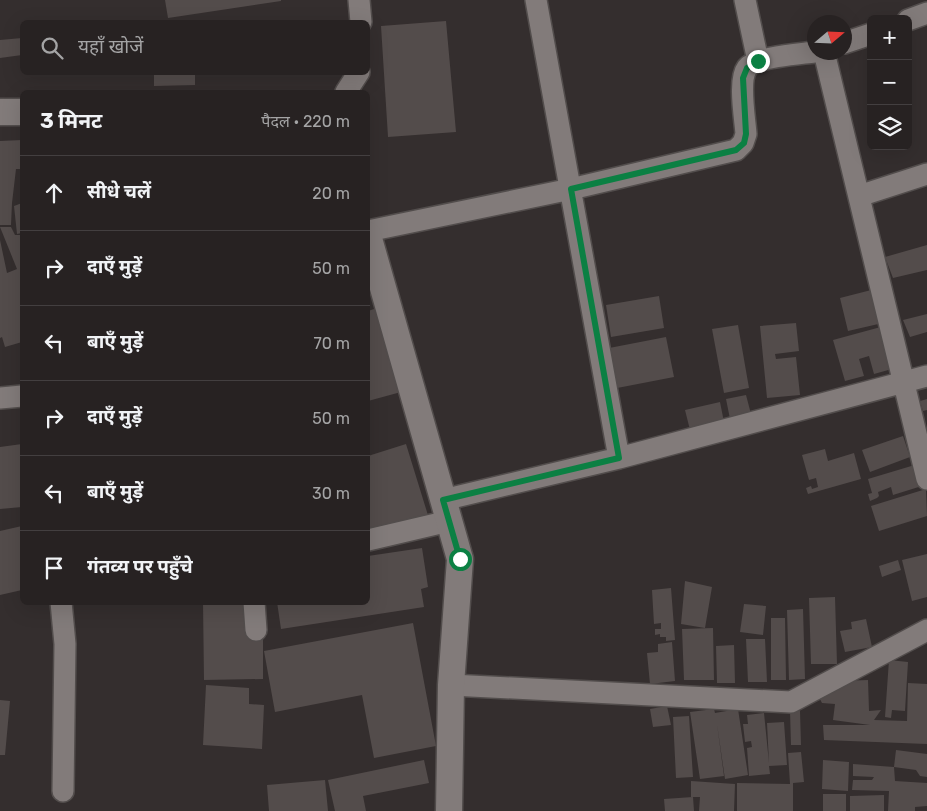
<!DOCTYPE html>
<html lang="hi">
<meta charset="utf-8">
<style>
:root{--surface:#272222;--page:#2f2a2a;--text:#f1f3f6;--muted:#a4a4a5;--line:#433f40}
body{margin:0;font-family:Rubik,"Noto Sans Devanagari",sans-serif;background:var(--page);color:var(--text)}
.controls{position:absolute;right:15px;top:15px;display:grid;overflow:hidden;border-radius:8px;box-shadow:0 5px 20px #0002}
.controls button{width:45px;height:45px;display:grid;place-items:center;padding:0;border:0;border-bottom:1px solid var(--line);background:var(--surface);color:var(--text);font:25px sans-serif}
.compass{position:absolute;left:807px;top:15px;width:45px;height:45px;border-radius:50%;background:var(--surface);box-shadow:0 5px 20px #0002;rotate:71deg}
.stop{position:absolute;width:15px;height:15px;margin:-11px;border:4px solid #0b8043;border-radius:50%;background:#fff}
.stop.end{background:#0b8043;border-color:#fff;box-shadow:0 1px 5px #0008}
.list{margin:0;padding:0;list-style:none}
h2{display:flex;justify-content:space-between;align-items:center;height:65px;margin:0;padding:0 20px;font-size:21px}
h2 small{font-size:16px;font-weight:400;color:var(--muted)}
.list li{display:grid;grid-template-columns:32px 1fr auto;gap:15px;align-items:center;box-sizing:border-box;height:75px;padding:0 20px;border-top:1px solid var(--line)}
.list b{display:block;font-size:19px;white-space:nowrap}
.list em{font-size:16px;font-style:normal;color:var(--muted)}
.icon{flex:none;width:28px;height:28px;fill:none;stroke:currentColor;stroke-width:2;stroke-linecap:round;stroke-linejoin:round}
.map{position:relative;flex:none;width:927px;height:811px;overflow:hidden}
.search{position:absolute;background:var(--surface);box-shadow:0 5px 20px #0002;left:20px;top:20px;width:350px;height:55px;display:flex;align-items:center;gap:12px;box-sizing:border-box;padding:0 18px;border-radius:8px;color:var(--muted);font-size:19px}
.panel{position:absolute;background:var(--surface);box-shadow:0 5px 20px #0002;left:20px;top:90px;width:350px;height:515px;border-radius:8px}
.map>svg:first-child{display:block}
.building{fill:#534c4b}
.lines{fill:none;stroke-linecap:round;stroke-linejoin:round}
.minor-casing{stroke:#524d4c;stroke-width:24}
.tertiary-casing{stroke:#524d4c;stroke-width:29}
.minor{stroke:#827b7a;stroke-width:21}
.tertiary{stroke:#827b7a;stroke-width:26}
.route{stroke:#0b8043;stroke-width:6}
</style>
<div class="map">
<svg width="927" height="811" viewBox="0 0 927 811">
<rect width="100%" height="100%" fill="#342e2e"/>
<path class="building" d="M165,0H281V1L168,18Z
M446,21L456,132L388,137L381,26Z
M22,38V55L0,58V40Z
M154,72H195V85L154,86Z
M22,140V169H16L12,203L11,225H0V141Z
M22,203V233L17,234L14,206Z
M0,227H11L15,235H22V342L5,347L2,337L0,338V240L7,273L17,269Z
M927,245V270L893,278L885,257Z
M879,288L887,322L848,331L840,298Z
M659,296L664,328L611,337L606,305Z
M377,308L401,392L368,401V311Z
M927,314V332L910,337L903,320Z
M796,323L799,351L775,354L776,359L796,357L800,395L767,398L760,326Z
M738,325L749,388L724,393L712,329Z
M888,325L899,367L874,374L869,356L859,359L864,376L845,381L833,340Z
M666,337L674,377L612,389L604,349Z
M746,395L751,414L730,419L726,399Z
M927,399V410L923,411L920,401Z
M720,402L724,422L690,430L685,410Z
M903,436L910,457L870,472L862,450Z
M22,444V507L0,509V447Z
M406,444L431,525L368,545V456Z
M825,449L828,461L854,453L861,479L808,494L806,488L811,486L812,489L818,487L816,478L809,480L802,455Z
M918,464L925,485L893,495L891,487L878,492L879,496L877,498L870,501L868,494L872,493L868,479Z
M926,489L927,516L879,531L871,506Z
M22,526V590L0,595V531Z
M422,548L428,587L421,589L424,607L281,629L277,602H368V556Z
M927,554V597L912,601L902,560Z
M898,560L901,570L882,577L879,566Z
M685,581L712,587L705,628L681,624Z
M671,588L675,640L666,641V637H660V634L655,635V629H661V623L654,624L652,590Z
M835,597L837,664H811L809,598Z
M203,602H263V679L204,680Z
M744,604L766,606L763,635L740,632Z
M803,609L805,679L789,680L787,610Z
M771,618H785L786,680H771Z
M866,619L872,647L845,652L840,631L852,629L851,622Z
M413,623L436,746L374,758L362,695L275,712L264,651Z
M713,628L714,680H684L682,629Z
M746,639H765L767,682H748Z
M672,642L675,681L650,684L647,653L658,652V644Z
M734,645L735,683H717L716,646Z
M889,660L908,662L905,711L892,710L891,718L885,717Z
M868,680L869,711L881,710L874,720L907,721L908,683L927,684V744L824,740L823,725H870L833,720L835,704L822,703L817,693L841,681Z
M206,685L249,688V704L264,705L262,749L203,745Z
M0,700L10,701L5,755H0Z
M667,706L671,725L653,727L650,709Z
M714,709L715,713L738,709L748,775L725,779L717,724L724,776L700,779L690,712Z
M790,711H800L801,745H791Z
M764,713L769,763L767,723L784,722L787,765L769,766L770,774L749,776L747,748L752,747L751,741L745,742L743,724H748L747,715Z
M689,716L693,777L676,778L673,717Z
M896,750L927,754V777L920,776L916,770L894,767Z
M801,752L804,782L793,783V811H737V783L790,784L788,753Z
M424,760L429,783L363,796L366,811H335L328,780Z
M823,760L849,762L848,791L822,789Z
M853,764L894,767L895,781L927,783V806L915,807V811H888L889,791L852,790L853,780H872L874,777L853,776Z
M325,780L328,811H269L267,785Z
M691,781L735,784L734,811H699L700,797H691Z
M823,794H846V811H823Z
M884,795V811H850V796Z
M693,797L694,811H665L664,799Z"/>
<g class="lines">
<defs>
<path id="minor" d="M359,0L361,22
M536,0L619,458
M745,0L758,61
M908,20L927,13
M844,43L871,34
M824,52L927,479
M346,92L359,72
M859,196L927,174
M368,231L571,189L736,150L743,143L746,134C745,119 738,80 747,68C755,57 800,54 814,52
M0,398L22,396
M443,500L619,458L927,376
M368,540L449,521
M61,602L65,644L63,791
M254,602L256,630
M451,685L791,702L927,630"/>
<path id="tertiary" d="M0,112H22
M368,235L460,559L451,685L449,811"/>
</defs>
<use href="#minor" class="minor-casing"/>
<use href="#tertiary" class="tertiary-casing"/>
<use href="#minor" class="minor"/>
<use href="#tertiary" class="tertiary"/>
</g>
<g class="lines">
<path class="route" d="M460,559L443,500L619,458L571,189L736,150L744,143L746,134L743,78L747,68L758,61"/>
</g>
</svg>
<div class="controls">
<button>+</button>
<button>−</button>
<button><svg class="icon" aria-label="layers" viewBox="0 0 24 24"><path d="M12 4l9 5-9 5-9-5zM3 14l9 5 9-5"/></svg></button>
</div>
<svg class="compass" viewBox="-18 -18 36 36"><path d="M0-13l5 13h-10z" fill="#e53935"/><path d="M0 13l5-13h-10z" fill="#a4a4a5"/></svg>
<div class="stop" style="left:460px;top:559px"></div>
<div class="stop end" style="left:758px;top:61px"></div>
<div class="search"><svg class="icon" aria-label="search" viewBox="0 0 24 24"><circle cx="10" cy="10" r="6"/><path d="M15 15l6 6"/></svg>यहाँ खोजें</div>
<section class="panel">
<h2>3 मिनट<small>पैदल · 220 m</small></h2>
<ul class="list">
<li><svg class="icon" aria-label="ahead" viewBox="0 0 24 24"><path d="M12 20V5M6 11l6-6 6 6"/></svg><div><b>सीधे चलें</b></div><em>20 m</em></li>
<li><svg class="icon" aria-label="right" viewBox="0 0 24 24"><path d="M7 20v-9h11M14 6l5 5-5 5"/></svg><div><b>दाएँ मुड़ें</b></div><em>50 m</em></li>
<li><svg class="icon" aria-label="left" viewBox="0 0 24 24"><path d="M17 20v-9H6M10 6l-5 5 5 5"/></svg><div><b>बाएँ मुड़ें</b></div><em>70 m</em></li>
<li><svg class="icon" aria-label="right" viewBox="0 0 24 24"><path d="M7 20v-9h11M14 6l5 5-5 5"/></svg><div><b>दाएँ मुड़ें</b></div><em>50 m</em></li>
<li><svg class="icon" aria-label="left" viewBox="0 0 24 24"><path d="M17 20v-9H6M10 6l-5 5 5 5"/></svg><div><b>बाएँ मुड़ें</b></div><em>30 m</em></li>
<li><svg class="icon" aria-label="arrive" viewBox="0 0 24 24"><path d="M6 21V4h12l-3 4 3 4H6"/></svg><div><b>गंतव्य पर पहुँचे</b></div></li>
</ul>
</section>
</div>
